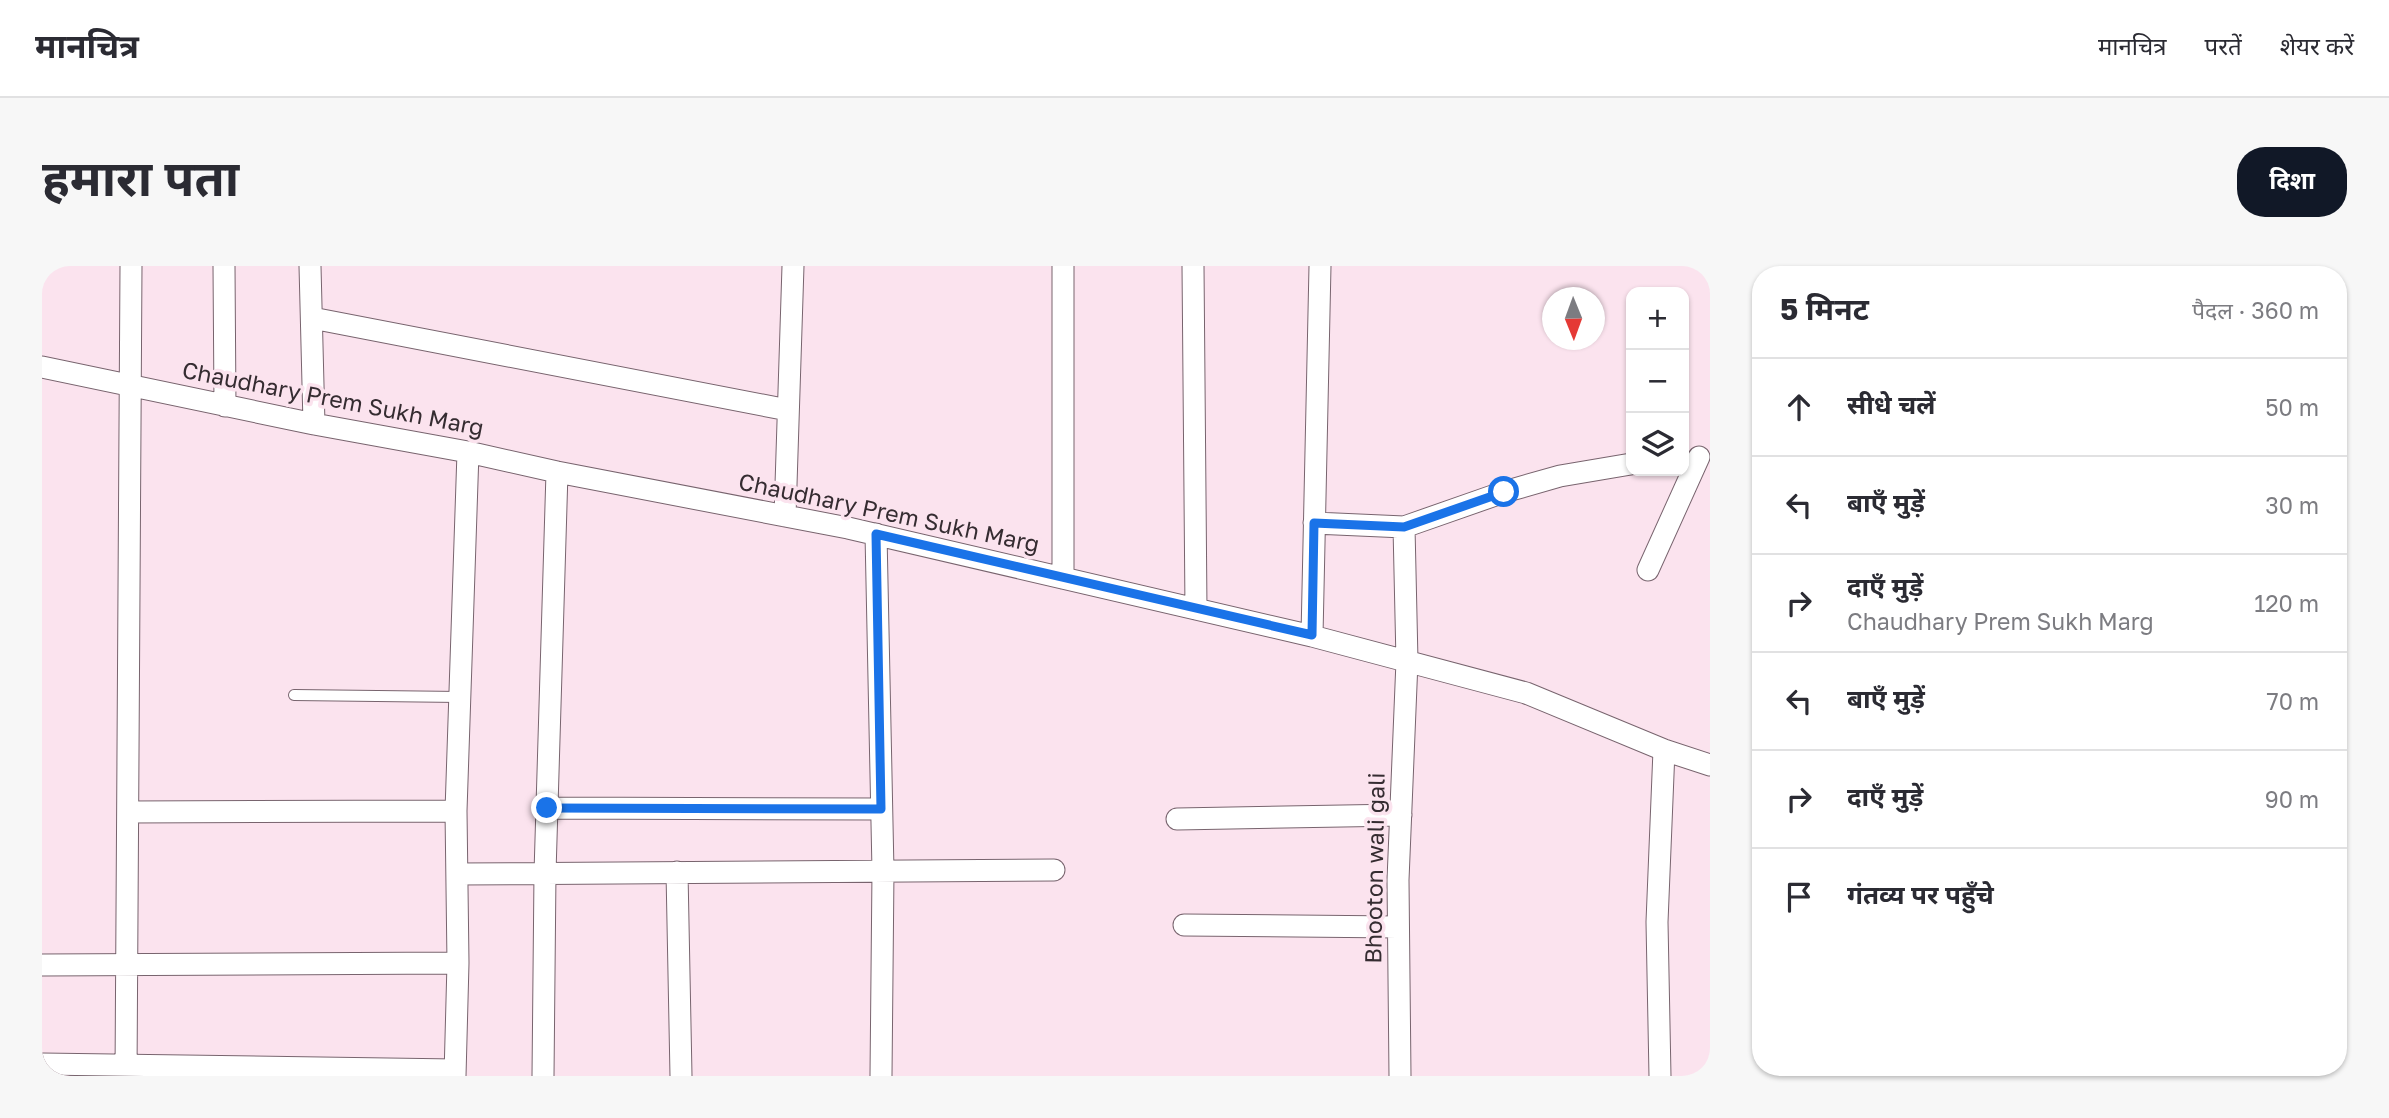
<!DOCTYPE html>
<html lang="hi">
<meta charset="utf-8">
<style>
:root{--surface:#fff;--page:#f7f7f7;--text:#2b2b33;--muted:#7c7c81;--line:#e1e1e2;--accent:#111827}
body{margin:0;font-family:"Golos Text","Noto Sans Devanagari",sans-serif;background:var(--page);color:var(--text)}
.controls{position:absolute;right:21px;top:21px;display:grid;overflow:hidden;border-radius:14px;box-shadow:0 2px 5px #0004}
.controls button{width:63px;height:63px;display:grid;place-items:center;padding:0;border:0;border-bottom:2px solid var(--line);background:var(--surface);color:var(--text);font:35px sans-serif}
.compass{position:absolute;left:1500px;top:21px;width:63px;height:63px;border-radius:50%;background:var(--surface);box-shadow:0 2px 5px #0004;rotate:179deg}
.stop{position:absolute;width:21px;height:21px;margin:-16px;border:5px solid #1a73e8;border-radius:50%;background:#fff}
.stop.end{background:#1a73e8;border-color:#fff;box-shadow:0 2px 7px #0008}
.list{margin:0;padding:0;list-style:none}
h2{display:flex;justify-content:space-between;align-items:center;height:91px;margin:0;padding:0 28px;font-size:30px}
h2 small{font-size:23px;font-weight:400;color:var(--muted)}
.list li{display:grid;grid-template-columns:46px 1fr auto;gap:21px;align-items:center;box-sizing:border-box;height:98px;padding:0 28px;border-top:2px solid var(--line)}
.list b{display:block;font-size:26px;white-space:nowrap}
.list p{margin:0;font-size:23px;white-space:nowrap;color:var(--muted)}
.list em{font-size:23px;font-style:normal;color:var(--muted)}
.icon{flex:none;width:38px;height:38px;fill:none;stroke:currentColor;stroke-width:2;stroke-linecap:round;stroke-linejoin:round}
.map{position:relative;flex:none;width:1668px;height:810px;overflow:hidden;border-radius:28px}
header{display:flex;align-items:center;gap:42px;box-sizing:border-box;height:98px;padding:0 35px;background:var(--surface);border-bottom:2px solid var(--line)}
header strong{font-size:33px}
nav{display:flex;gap:38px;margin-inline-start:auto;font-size:24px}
.intro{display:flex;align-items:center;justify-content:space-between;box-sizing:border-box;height:168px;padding:0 42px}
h1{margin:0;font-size:49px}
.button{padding:18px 32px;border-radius:28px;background:var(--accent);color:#fff;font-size:24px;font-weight:700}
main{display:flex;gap:42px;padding:0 42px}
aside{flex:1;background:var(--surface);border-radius:28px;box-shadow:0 2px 5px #0004}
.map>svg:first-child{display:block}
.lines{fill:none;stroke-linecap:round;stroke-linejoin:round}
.lane-casing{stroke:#78646e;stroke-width:12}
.street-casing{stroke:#78646e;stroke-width:23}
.lane{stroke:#fff;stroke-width:10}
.street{stroke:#fff;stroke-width:21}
.route{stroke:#1a73e8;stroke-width:9}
.labels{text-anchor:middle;stroke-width:7;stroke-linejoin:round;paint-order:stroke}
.street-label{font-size:23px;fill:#352c31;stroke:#fbe3ee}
</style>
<header>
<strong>मानचित्र</strong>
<nav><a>मानचित्र</a><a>परतें</a><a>शेयर करें</a></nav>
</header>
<div class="intro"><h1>हमारा पता</h1><a class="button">दिशा</a></div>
<main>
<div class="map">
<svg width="1668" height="810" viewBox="0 0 1668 810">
<rect width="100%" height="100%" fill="#fbe3ee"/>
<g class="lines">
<defs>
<path id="lane" d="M252,429L418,431"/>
<path id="street" d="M182,0L183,140
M268,0L272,158
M1151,0L1154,343
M270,52L746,144
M0,101L272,158L426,186L515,206L806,262L1270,370L1484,427L1622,484L1668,499
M743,250L751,0
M1272,257L1362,261
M834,268L841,605L839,810
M1606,304L1657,191
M1021,312V0
M1270,370L1278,0
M505,542L839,543
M86,546L414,545
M1135,553L1359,549
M635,606L639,810
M415,608L1012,604
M1142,659L1356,661
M0,699L416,697
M0,798L413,804
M84,810L89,0
M413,810L416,697L414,545L426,186
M501,810L503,607L515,206
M1358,810L1356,614L1365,395L1362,261L1462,226L1518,210L1589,198
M1618,810L1615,656L1622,484"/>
</defs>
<use href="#lane" class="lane-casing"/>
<use href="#street" class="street-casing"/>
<use href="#lane" class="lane"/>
<use href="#street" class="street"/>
</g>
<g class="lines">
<path class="route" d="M505,542L839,543L834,268L1270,369L1272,257L1362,261L1462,226"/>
</g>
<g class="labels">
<g class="street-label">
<text transform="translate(291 133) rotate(11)" y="8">Chaudhary Prem Sukh Marg</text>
<text transform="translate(847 247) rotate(12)" y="8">Chaudhary Prem Sukh Marg</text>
<text transform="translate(1333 602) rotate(-89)" y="8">Bhooton wali gali</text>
</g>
</g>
</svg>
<div class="controls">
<button>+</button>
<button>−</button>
<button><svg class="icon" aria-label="layers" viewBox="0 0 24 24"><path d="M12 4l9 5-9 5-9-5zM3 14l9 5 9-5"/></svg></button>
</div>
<svg class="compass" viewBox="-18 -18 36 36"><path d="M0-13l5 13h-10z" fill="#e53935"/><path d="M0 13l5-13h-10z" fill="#7c7c81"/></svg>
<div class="stop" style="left:1462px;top:226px"></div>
<div class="stop end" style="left:505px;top:542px"></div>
</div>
<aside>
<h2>5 मिनट<small>पैदल · 360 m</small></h2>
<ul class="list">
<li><svg class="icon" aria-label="ahead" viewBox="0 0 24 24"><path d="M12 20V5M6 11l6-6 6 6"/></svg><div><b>सीधे चलें</b></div><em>50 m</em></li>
<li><svg class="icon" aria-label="left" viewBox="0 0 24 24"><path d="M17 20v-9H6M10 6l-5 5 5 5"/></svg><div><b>बाएँ मुड़ें</b></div><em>30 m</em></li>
<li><svg class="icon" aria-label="right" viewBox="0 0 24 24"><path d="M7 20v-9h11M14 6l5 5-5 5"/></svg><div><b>दाएँ मुड़ें</b><p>Chaudhary Prem Sukh Marg</p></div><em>120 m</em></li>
<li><svg class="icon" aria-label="left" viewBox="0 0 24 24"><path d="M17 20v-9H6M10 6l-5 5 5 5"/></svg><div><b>बाएँ मुड़ें</b></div><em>70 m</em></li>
<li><svg class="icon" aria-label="right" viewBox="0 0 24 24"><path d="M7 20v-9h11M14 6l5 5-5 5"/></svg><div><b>दाएँ मुड़ें</b></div><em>90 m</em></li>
<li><svg class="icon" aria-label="arrive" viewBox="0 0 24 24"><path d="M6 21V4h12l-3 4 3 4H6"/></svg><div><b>गंतव्य पर पहुँचे</b></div></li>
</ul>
</aside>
</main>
